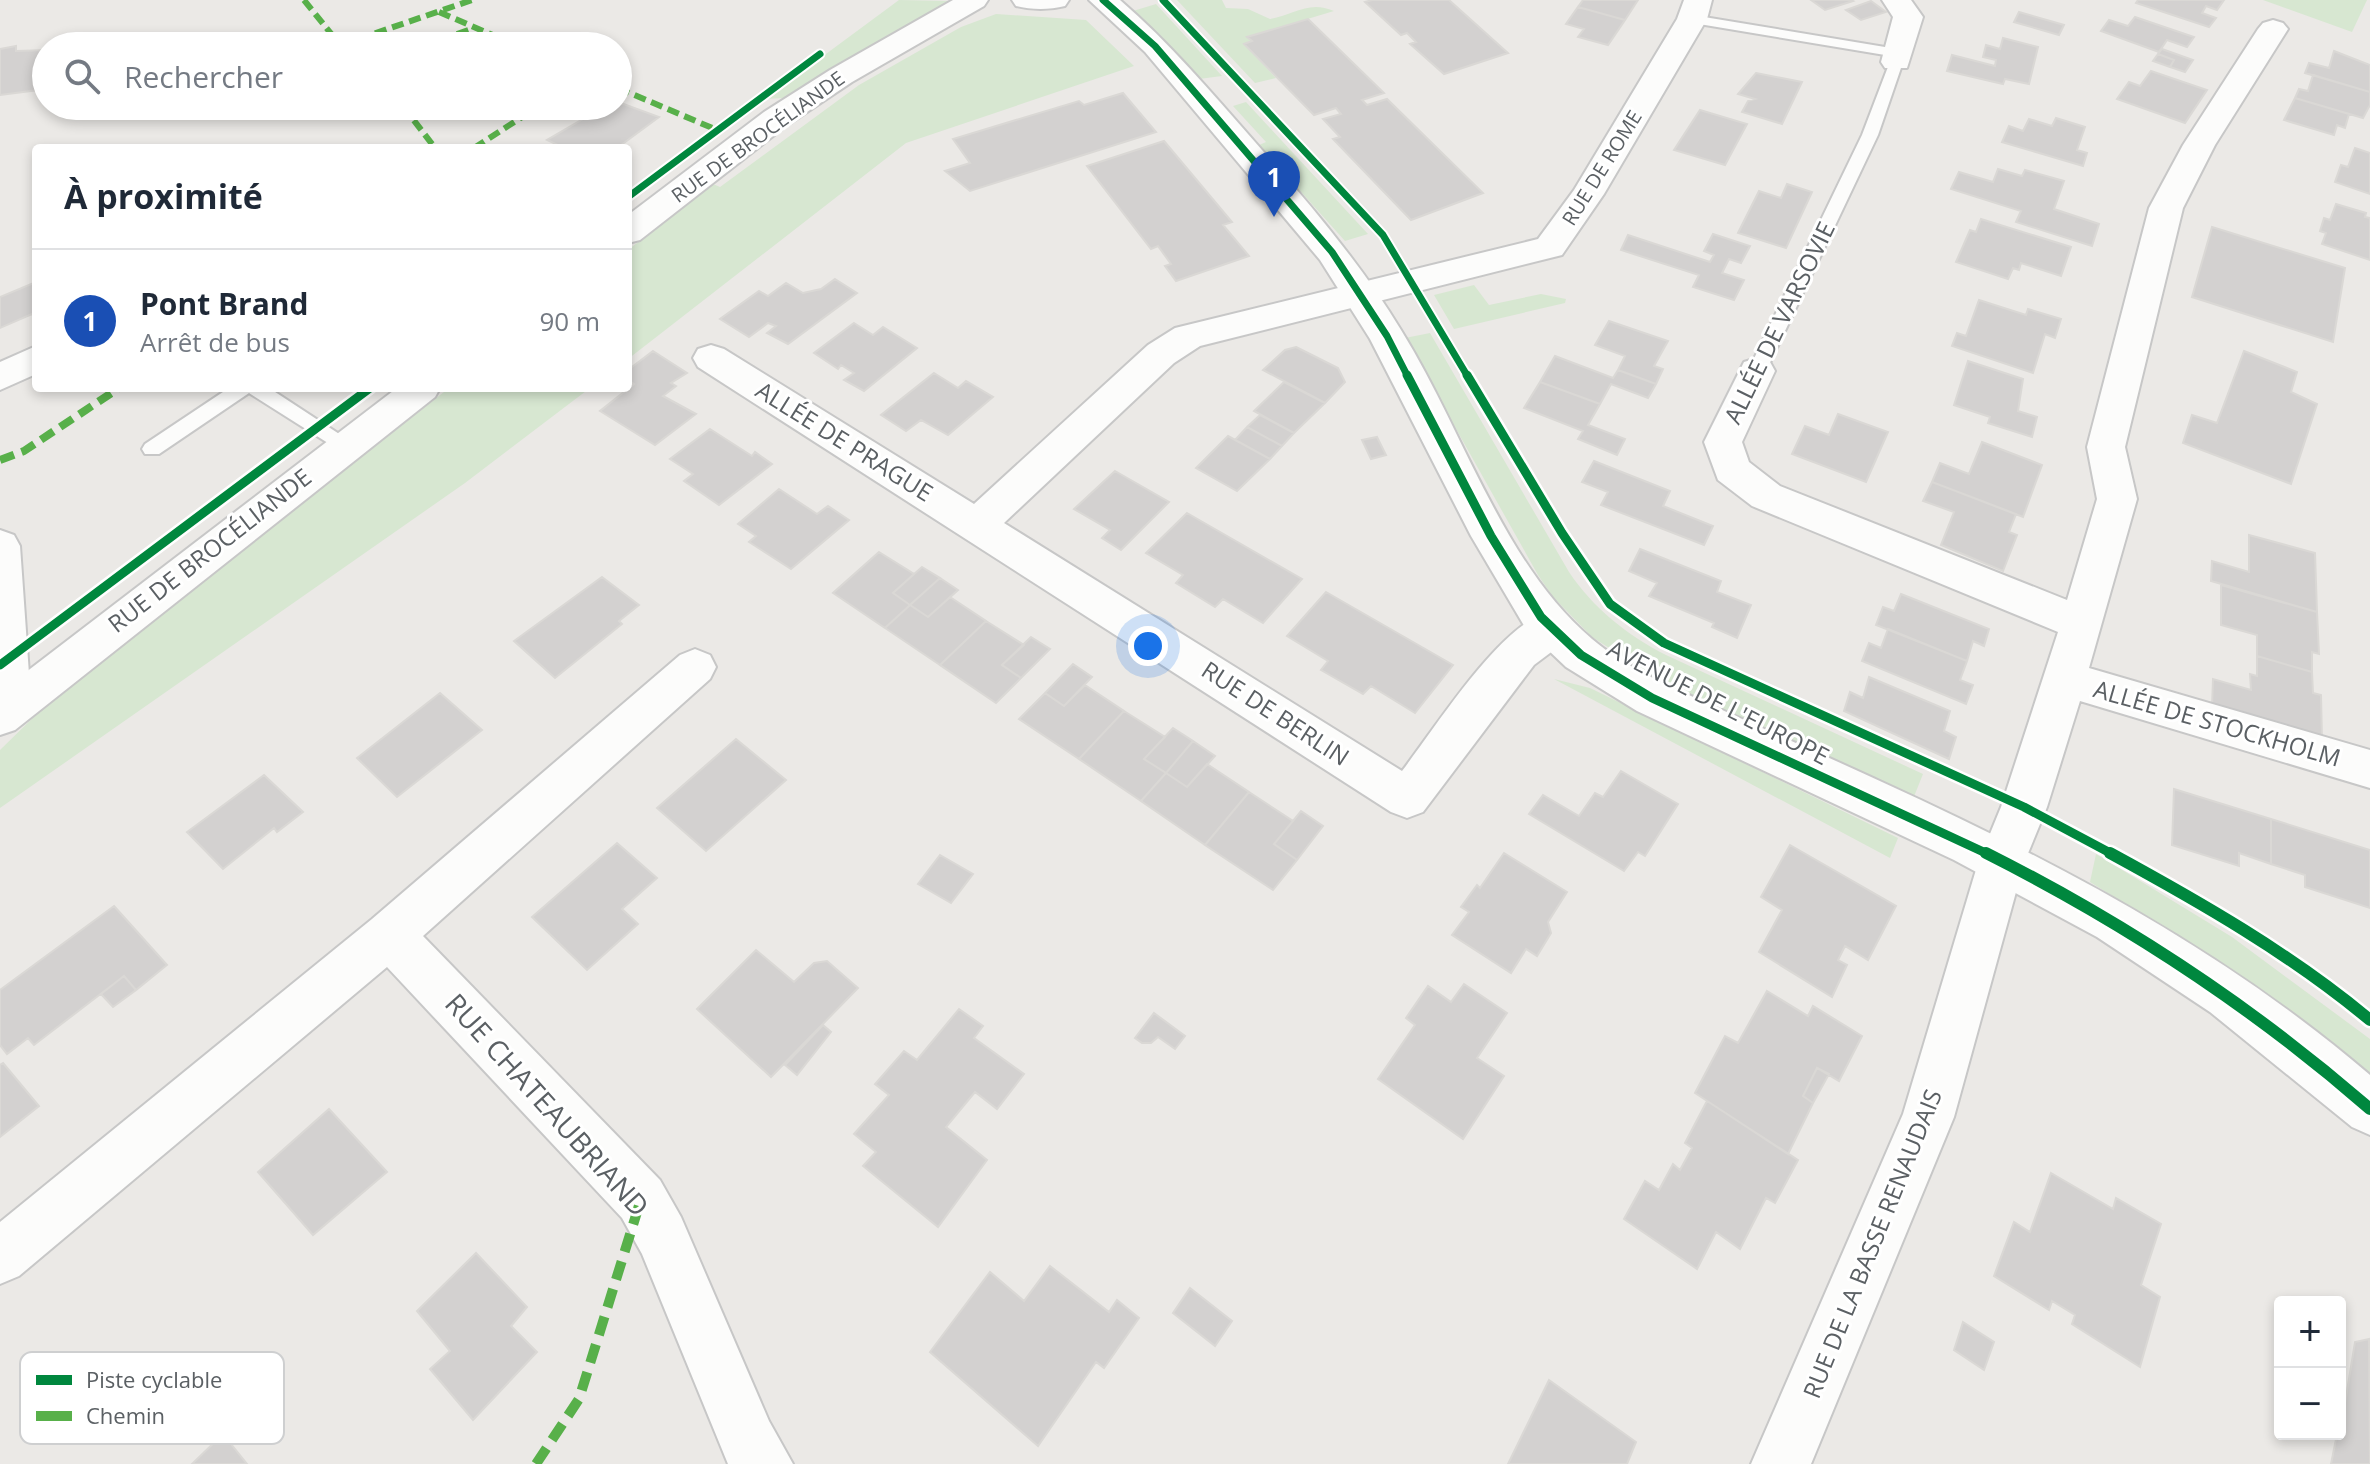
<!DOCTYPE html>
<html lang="fr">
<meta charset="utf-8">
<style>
:root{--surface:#fff;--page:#f6f6f7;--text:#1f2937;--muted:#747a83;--line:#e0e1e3;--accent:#8d9092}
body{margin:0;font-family:"Open Sans",sans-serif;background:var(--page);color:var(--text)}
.controls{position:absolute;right:24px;bottom:24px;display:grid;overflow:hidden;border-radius:8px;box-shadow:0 4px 12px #0003}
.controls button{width:72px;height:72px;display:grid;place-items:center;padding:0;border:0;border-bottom:2px solid var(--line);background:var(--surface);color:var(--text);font:40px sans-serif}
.you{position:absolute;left:1148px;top:646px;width:28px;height:28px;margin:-20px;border:6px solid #fff;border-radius:50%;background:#1a73e8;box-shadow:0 0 0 12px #1a73e833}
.badge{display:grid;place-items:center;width:52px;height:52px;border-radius:50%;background:var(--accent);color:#fff;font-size:26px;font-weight:700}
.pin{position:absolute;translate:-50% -66px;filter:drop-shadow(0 2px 4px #0008)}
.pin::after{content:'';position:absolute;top:42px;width:28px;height:24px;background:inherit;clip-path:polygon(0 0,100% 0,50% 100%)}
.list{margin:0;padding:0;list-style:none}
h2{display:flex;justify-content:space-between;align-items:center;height:104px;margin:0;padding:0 32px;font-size:34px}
h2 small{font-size:26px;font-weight:400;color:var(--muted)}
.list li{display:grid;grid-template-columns:52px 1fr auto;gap:24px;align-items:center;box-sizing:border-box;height:144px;padding:0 32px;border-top:2px solid var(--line)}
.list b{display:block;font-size:30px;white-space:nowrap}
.list p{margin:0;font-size:26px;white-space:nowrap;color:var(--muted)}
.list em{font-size:26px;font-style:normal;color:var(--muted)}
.icon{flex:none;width:44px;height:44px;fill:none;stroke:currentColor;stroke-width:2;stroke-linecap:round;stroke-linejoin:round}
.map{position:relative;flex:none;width:2370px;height:1464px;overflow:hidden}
.search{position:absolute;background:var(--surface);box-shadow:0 4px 12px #0003;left:32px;top:32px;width:600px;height:88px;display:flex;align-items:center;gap:20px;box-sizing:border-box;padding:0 28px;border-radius:44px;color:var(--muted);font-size:30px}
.panel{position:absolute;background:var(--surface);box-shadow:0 4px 12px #0003;left:32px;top:144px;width:600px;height:248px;border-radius:8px}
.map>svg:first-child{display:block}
.green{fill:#d7e7d1}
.building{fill:#d3d1d0;stroke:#dad8d5;stroke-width:2}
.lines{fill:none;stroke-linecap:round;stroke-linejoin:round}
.service-casing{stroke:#c7c7c7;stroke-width:4}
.minor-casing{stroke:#c7c7c7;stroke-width:4}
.tertiary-casing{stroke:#c7c7c7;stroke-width:4}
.service{fill:#fcfcfb;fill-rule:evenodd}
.minor{fill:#fcfcfb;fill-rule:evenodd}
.tertiary{fill:#fcfcfb;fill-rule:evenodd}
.quiet-far2{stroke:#58b04a;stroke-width:6;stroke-dasharray:12 6;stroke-linecap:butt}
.quiet-far1{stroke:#58b04a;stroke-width:8;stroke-dasharray:15 8;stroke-linecap:butt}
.quiet{stroke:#58b04a;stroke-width:10;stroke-dasharray:19 10;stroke-linecap:butt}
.cycleway-far2-casing{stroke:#fff;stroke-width:11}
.cycleway-far1-casing{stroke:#fff;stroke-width:14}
.cycleway-casing{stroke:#fff;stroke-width:17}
.cycleway-far2{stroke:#00873e;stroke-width:7}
.cycleway-far1{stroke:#00873e;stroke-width:9}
.cycleway{stroke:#00873e;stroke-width:12}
.labels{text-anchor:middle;stroke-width:6;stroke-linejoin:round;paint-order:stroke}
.far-street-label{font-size:20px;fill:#5b6064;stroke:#fff}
.street-label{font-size:24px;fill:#5b6064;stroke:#fff}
.near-street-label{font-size:28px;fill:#5b6064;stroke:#fff}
.key{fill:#fff;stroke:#cecfd0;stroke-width:2}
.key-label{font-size:22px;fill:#5b6064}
</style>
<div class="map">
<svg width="2370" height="1464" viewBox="0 0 2370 1464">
<rect width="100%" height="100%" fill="#ebe9e6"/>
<path class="green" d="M899,0L949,1L784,98L765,99Z
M1177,0H1222L1226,8L1248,9L1270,19C1295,15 1308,0 1334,11L1248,37L1252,41L1244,44L1276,78L1255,83Z
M2263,0H2367L2352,32Z
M1156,4L1222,76L1199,79L1133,11Z
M996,14L1086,20L1134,66L906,143L628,359V250L713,184L720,187L859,85L961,27Z
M1246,102L1368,234L1345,241L1259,145L1266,142L1233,106Z
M1474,285L1489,305L1541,294L1566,299L1565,303L1454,329L1434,295Z
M1430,333L1569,572C1593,608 1627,635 1666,655L1923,774L1913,799L1667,685L1592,637L1553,597L1538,575L1405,338Z
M449,388H590L465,483L0,808V750L45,706Z
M1554,679L1590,688L1898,838L1890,858Z
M2096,854L2232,937L2370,1039V1078L2220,963L2090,882Z"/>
<path class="building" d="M1372,0H1449L1508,53L1444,74L1410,44L1416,42L1407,33L1401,35L1365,2Z
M1583,0H1638L1625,20L1578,7Z
M1811,0H1851L1853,1L1825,10Z
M2138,0H2224L2217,10L2206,6L2202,13L2216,18L2209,27L2136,3Z
M1871,1L1886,12L1861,20L1846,10Z
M1578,7L1625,20L1608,45L1578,37L1584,29L1566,24Z
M2019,12L2064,25L2059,35L2014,22Z
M2135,17L2194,37L2187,47L2167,40L2159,52L2101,31L2109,20L2128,26Z
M1308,19L1384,93L1362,100L1367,105L1387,99L1483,193L1411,220L1333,139L1340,137L1323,119L1341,114L1336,108L1314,115L1244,44L1252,41L1247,37Z
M165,36L161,41L189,44L194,39L236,43L233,46H65V42Z
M2003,38L2038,47L2029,84L2005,79L2003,84L1947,71L1952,55L1995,66L1996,60L1983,57L1986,45L2000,49Z
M16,46V51L46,50V89L0,95V49Z
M2162,49L2193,60L2185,72L2170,67L2174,60L2158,54Z
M2334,51L2370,65V92L2305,73L2309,63L2329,68Z
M2158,54L2174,60L2170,67L2153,61Z
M2151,71L2207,90L2185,123L2117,99L2129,82L2140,86Z
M1756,73L1802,82L1782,124L1742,112L1748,101L1755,99L1738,94Z
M2313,75L2370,92V105L2363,118L2295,98L2299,89L2308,91Z
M1123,93L1156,132L970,191L945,171L970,163L953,139L1079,101L1084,105Z
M2295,98L2349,114L2345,128L2337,125L2334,135L2284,120Z
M618,102L659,117L617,148H557L560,146L547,140L600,109L597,106H618Z
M1700,110L1747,124L1725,165L1674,150Z
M2056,118L2085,127L2077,150L2087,153L2083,166L2002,142L2009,126L2023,131L2029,119L2052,126Z
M1164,141L1232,222L1223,225L1249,256L1176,281L1165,266L1171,264L1158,246L1151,249L1087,166Z
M2355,148L2370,153V194L2335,182L2341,165L2348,167Z
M1998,169L2022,176L2025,170L2064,181L2054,209L2099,224L2092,246L2016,222L2021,211L1951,189L1959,172L1993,182Z
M1787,184L1812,192L1786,248L1738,233L1759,191L1781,198Z
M2336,204L2366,213L2365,217L2370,218V260L2322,244L2326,233L2320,231L2324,218L2330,220Z
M1981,219L2071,247L2061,276L2021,263L2019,270L2013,268L2008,279L1956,262L1970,230L1976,232Z
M2212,227L2345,268L2333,342L2192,297Z
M1713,234L1750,246L1741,263L1729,259L1722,273L1744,280L1734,300L1693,287L1699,275L1621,250L1628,235L1710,262L1714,255L1704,251Z
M835,279L857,293L788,344L767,333L776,326L768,323L749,337L720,319L759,291L768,296L786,283L803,293L821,289Z
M36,282V318L32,314L0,328V297Z
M1979,300L2026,315L2028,309L2061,319L2055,338L2045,334L2033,373L1952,346L1957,333L1966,336Z
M1609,321L1668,341L1654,366L1663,369L1656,384L1618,370L1625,356L1595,345Z
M854,323L873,335L883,327L917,348L864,391L844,380L854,373L841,365L838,369L814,353Z
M1296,347L1338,368L1345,382L1325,403L1263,370L1285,350Z
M653,351L687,373L671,383L676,386L663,396L696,414L655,445L600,411L634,384L628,380V370Z
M2244,351L2297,372L2291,392L2317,404L2291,484L2183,443L2192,415L2217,423Z
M1555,356L1613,378L1618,370L1656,384L1648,398L1611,384L1600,404L1540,382Z
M1968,361L2023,379L2018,411L2037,417L2032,437L1988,423L1990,417L1954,405Z
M934,373L958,388L966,381L993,397L948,435L921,420L906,431L881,415Z
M1284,382L1325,403L1294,433L1254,411Z
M1540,382L1600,404L1588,425L1625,439L1617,455L1578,439L1583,431L1524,408Z
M1838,414L1888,432L1866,482L1792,454L1805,426L1829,435Z
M1260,415L1294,433L1282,446L1247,427Z
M1247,427L1282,446L1270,459L1235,440Z
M710,429L752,456L755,452L772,464L719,505L684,481L693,474L670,459Z
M1228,436L1270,459L1237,491L1196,468Z
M1377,437L1386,455L1371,459L1362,440Z
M1982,442L2042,465L2023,517L1932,482L1940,463L1969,474Z
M1594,461L1670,491L1663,506L1713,526L1704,545L1601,505L1608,492L1582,482Z
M1115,471L1169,502L1121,550L1102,538L1110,530L1074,509Z
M1932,482L2016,514L2009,532L2017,535L2003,571L1941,545L1954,512L1923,501Z
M779,489L817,514L828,506L849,520L791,569L749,542L756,536L738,524Z
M1187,513L1302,579L1263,623L1223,599L1215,607L1176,583L1183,575L1146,553Z
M2249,535L2315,553L2317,612L2211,581L2212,561L2249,572Z
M1640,549L1721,581L1717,592L1751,605L1737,638L1712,627L1714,623L1649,596L1657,583L1629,571Z
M879,552L914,574L893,593L910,605L885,628L833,593Z
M922,567L940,578L910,605L893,593Z
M602,577L639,605L619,621L622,624L555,678L514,641Z
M940,578L958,590L928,617L910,605Z
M2221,585L2317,612L2319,654L2312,652V672L2257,656V635L2221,625Z
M1326,592L1453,665L1415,713L1371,686L1363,694L1321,670L1328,661L1287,636Z
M1901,594L1989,629L1984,646L1973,641L1967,661L1876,625L1883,607L1894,611Z
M950,597L986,621L940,665L885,628L910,605L928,617Z
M986,621L1024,645L1002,665L1021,678L996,703L940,665Z
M1888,629L1967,661L1960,680L1973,685L1966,704L1862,661L1869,643L1881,648Z
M1031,637L1050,649L1021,678L1002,665Z
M2257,656L2312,672L2313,693L2321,695L2322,740L2212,707L2213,679L2251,690L2250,674L2257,676Z
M1073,664L1092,677L1064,706L1045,693Z
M1869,677L1950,711L1944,731L1956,737L1949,759L1844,711L1850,692L1863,698Z
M1085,685L1124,711L1079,759L1019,719L1045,693L1064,706Z
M440,693L482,730L397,797L357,758Z
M1124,711L1165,737L1144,759L1166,773L1141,801L1079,759Z
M1173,728L1193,741L1166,773L1144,759Z
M736,739L786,780L706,851L657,808Z
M1193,741L1215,756L1187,787L1166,773Z
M1207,764L1249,792L1205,845L1141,801L1166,773L1187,787Z
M1621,771L1678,804L1645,856L1638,852L1624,871L1529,814L1543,795L1579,816L1595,793L1603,797Z
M264,775L303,812L277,832L274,828L223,869L187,832Z
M2174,789L2271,819V864L2239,853V866L2172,845Z
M1249,792L1293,821L1274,844L1297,860L1273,890L1205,845Z
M1301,811L1323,826L1297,860L1274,844Z
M2271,819L2370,850V908L2305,887V875L2271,864Z
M617,843L657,878L622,909L638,924L587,970L532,917Z
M1790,845L1896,906L1868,960L1845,946L1838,960L1847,965L1832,997L1759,952L1782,910L1761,897Z
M1504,853L1567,892L1548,922L1551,933L1537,956L1526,949L1511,973L1452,935L1469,912L1461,907L1477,885L1480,888Z
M940,855L973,874L951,903L918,884Z
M114,906L167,965L136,990L124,976L34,1045L28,1038L7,1054L0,1045V990Z
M756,950L794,982L814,963L827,961L858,988L771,1077L697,1009Z
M124,976L136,990L113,1007L101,994Z
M1464,984L1507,1013L1477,1058L1504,1076L1463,1139L1378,1079L1415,1025L1406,1018L1428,986L1451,1002Z
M1767,991L1808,1016L1813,1006L1862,1036L1839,1081L1817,1068L1803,1096L1813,1103L1788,1154L1695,1093L1725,1036L1738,1043Z
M959,1009L983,1026L974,1038L1024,1074L997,1109L975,1092L946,1127L987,1160L938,1227L863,1166L876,1152L854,1134L889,1095L875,1084L904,1051L917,1060Z
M1154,1013L1185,1036L1175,1049L1158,1037L1151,1043H1142L1135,1038Z
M823,1025L831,1032L797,1075L785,1065Z
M3,1063L39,1106L0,1137V1065Z
M1817,1068L1829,1074L1813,1103L1803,1096Z
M1707,1101L1798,1160L1775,1203L1766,1198L1740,1249L1716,1232L1697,1269L1624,1219L1645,1181L1659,1190L1673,1164L1680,1170L1692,1148L1685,1143Z
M329,1109L387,1172L313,1235L258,1172Z
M2051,1173L2113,1209L2116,1198L2161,1224L2141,1285L2160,1297L2140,1367L2072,1324L2075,1315L2052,1301L2049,1310L1994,1276L2014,1222L2030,1232Z
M476,1253L527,1307L511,1326L537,1352L473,1420L430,1369L450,1351L417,1311Z
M1050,1266L1109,1312L1117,1300L1139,1318L1104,1368L1096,1362L1038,1446L930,1352L990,1272L1024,1301Z
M1190,1288L1232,1321L1215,1346L1173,1313Z
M1963,1322L1994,1342L1984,1370L1954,1350Z
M2369,1339L2370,1464H2331L2337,1434H2340L2355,1342Z
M1549,1380L1636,1442L1627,1464H1508Z
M223,1434L247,1464H192Z"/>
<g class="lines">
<defs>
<path id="service" d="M1692,15L1897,49L1904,53L1897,57L1687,22L1685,19Z
M1891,59L1903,62L1878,135L1766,371L1757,377L1751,376L1748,371L1862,135Z
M229,388H269L356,445L346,452L339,450L249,393L159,454H145L142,449L145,444Z"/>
<path id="minor" d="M1684,0H1712L1707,19L1604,194L1562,255L1200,346L1174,363L1004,523L1402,771C1435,728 1490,641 1536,617C1547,611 1555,613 1566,617L1572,629L1566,641L1534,665L1423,812L1407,818L1391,812L698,367L693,358L698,349L711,345L724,349L974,504L1148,345L1175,328L1538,239L1574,190L1677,19Z
M1882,0H1911L1923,17L1907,68H1885L1881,62L1893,17Z
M2273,20L2283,23L2288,29L2215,145L2183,208L2125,447L2137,499L2089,668L2370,750V788L2080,701L2047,807L2024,863L1954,1117L1811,1464H1751L1903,1114L1978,863L2001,807L2058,632L1752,506L1718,480L1704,442L1744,362L1757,358L1770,362L1775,371L1742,442L1749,462L1780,486L2067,600L2097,499L2087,447L2149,208L2183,145L2258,29L2263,23Z
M36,346V374L0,390V362Z
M0,530L14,535L20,546L29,674L44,697L37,710C21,715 11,715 0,701Z
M695,649L710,655L716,667L710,679L423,936L660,1180L681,1217L769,1421L793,1464H728L642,1254L622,1218L387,967L19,1276L0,1284V1222L372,919L680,655Z"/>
<path id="tertiary" d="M953,0H988L984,6L852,82L786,126L640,240L628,243V215L764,112L830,70Z
M1012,0H1069L1065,6C1049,10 1032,10 1016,6Z
M1089,0H1120C1170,43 1211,92 1255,142C1308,202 1359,261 1401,330C1463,429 1502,563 1592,639C1626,668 1672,687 1711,705C1768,731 1826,756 1882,782C2057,862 2224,950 2370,1075V1135L2352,1127L2210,1012L2097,937L1954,860L1637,711L1566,667L1526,629L1471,536L1370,339L1320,260L1145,52Z
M397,388H440L435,397L15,730L0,735V692Z"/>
</defs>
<use href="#service" class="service-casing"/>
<use href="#minor" class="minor-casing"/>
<use href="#tertiary" class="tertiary-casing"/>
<use href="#service" class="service"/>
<use href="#minor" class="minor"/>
<use href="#tertiary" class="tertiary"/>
<path class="quiet-far2" d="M304,0L341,46
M439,12L518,46
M341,45L472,0
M423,46L474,28
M618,88L717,130
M403,106L435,148
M474,148L539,106"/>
<path class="quiet-far1" d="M0,460L24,451L119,388"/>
<path class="quiet" d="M536,1464L579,1399L641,1199"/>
<defs>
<path id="cycleway-far2" d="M1103,0L1155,46L1332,252L1387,336L1408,377
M1163,0L1383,235L1468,377
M628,197L820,54"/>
<path id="cycleway-far1" d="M1407,375L1491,536L1541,617L1581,655L1652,698L1990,855
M1467,375L1562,533L1610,604L1664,643L2024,807L2114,855
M0,665L370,388"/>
<path id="cycleway" d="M1986,853C2125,923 2252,1006 2370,1109
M2110,853C2200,902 2291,954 2370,1020"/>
</defs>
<use href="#cycleway-far2" class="cycleway-far2-casing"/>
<use href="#cycleway-far1" class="cycleway-far1-casing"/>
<use href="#cycleway" class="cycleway-casing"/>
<use href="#cycleway-far2" class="cycleway-far2"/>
<use href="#cycleway-far1" class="cycleway-far1"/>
<use href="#cycleway" class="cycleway"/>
</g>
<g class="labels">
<g class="far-street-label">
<text transform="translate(758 137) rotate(-36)" y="7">RUE DE BROCÉLIANDE</text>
<text transform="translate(1602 168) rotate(-58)" y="7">RUE DE ROME</text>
</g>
<g class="street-label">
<text transform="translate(1780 323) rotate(-64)" y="8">ALLÉE DE VARSOVIE</text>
<text transform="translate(844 442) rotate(32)" y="8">ALLÉE DE PRAGUE</text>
<text transform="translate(210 551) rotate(-38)" y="8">RUE DE BROCÉLIANDE</text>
<text transform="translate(1718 703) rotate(27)" y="8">AVENUE DE L'EUROPE</text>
<text transform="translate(1275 714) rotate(33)" y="8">RUE DE BERLIN</text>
<text transform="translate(2217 724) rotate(16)" y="8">ALLÉE DE STOCKHOLM</text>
<text transform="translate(1873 1244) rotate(-68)" y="8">RUE DE LA BASSE RENAUDAIS</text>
</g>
<g class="near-street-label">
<text transform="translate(547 1105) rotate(48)" y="10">RUE CHATEAUBRIAND</text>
</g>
</g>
<rect x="20" y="1352" width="264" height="92" rx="12" class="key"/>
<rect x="36" y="1375" width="36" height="10" fill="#00873e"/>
<rect x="36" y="1411" width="36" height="10" fill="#58b04a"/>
<g class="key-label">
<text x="86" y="1388">Piste cyclable</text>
<text x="86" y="1424">Chemin</text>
</g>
</svg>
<div class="controls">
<button>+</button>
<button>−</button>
</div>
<div class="you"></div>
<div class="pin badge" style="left:1274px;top:217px;background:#1a4fb4">1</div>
<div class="search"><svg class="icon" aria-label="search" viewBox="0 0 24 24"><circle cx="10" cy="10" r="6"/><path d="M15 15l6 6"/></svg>Rechercher</div>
<section class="panel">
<h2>À proximité<small></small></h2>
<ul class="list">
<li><span class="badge" style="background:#1a4fb4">1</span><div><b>Pont Brand</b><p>Arrêt de bus</p></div><em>90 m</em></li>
</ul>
</section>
</div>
